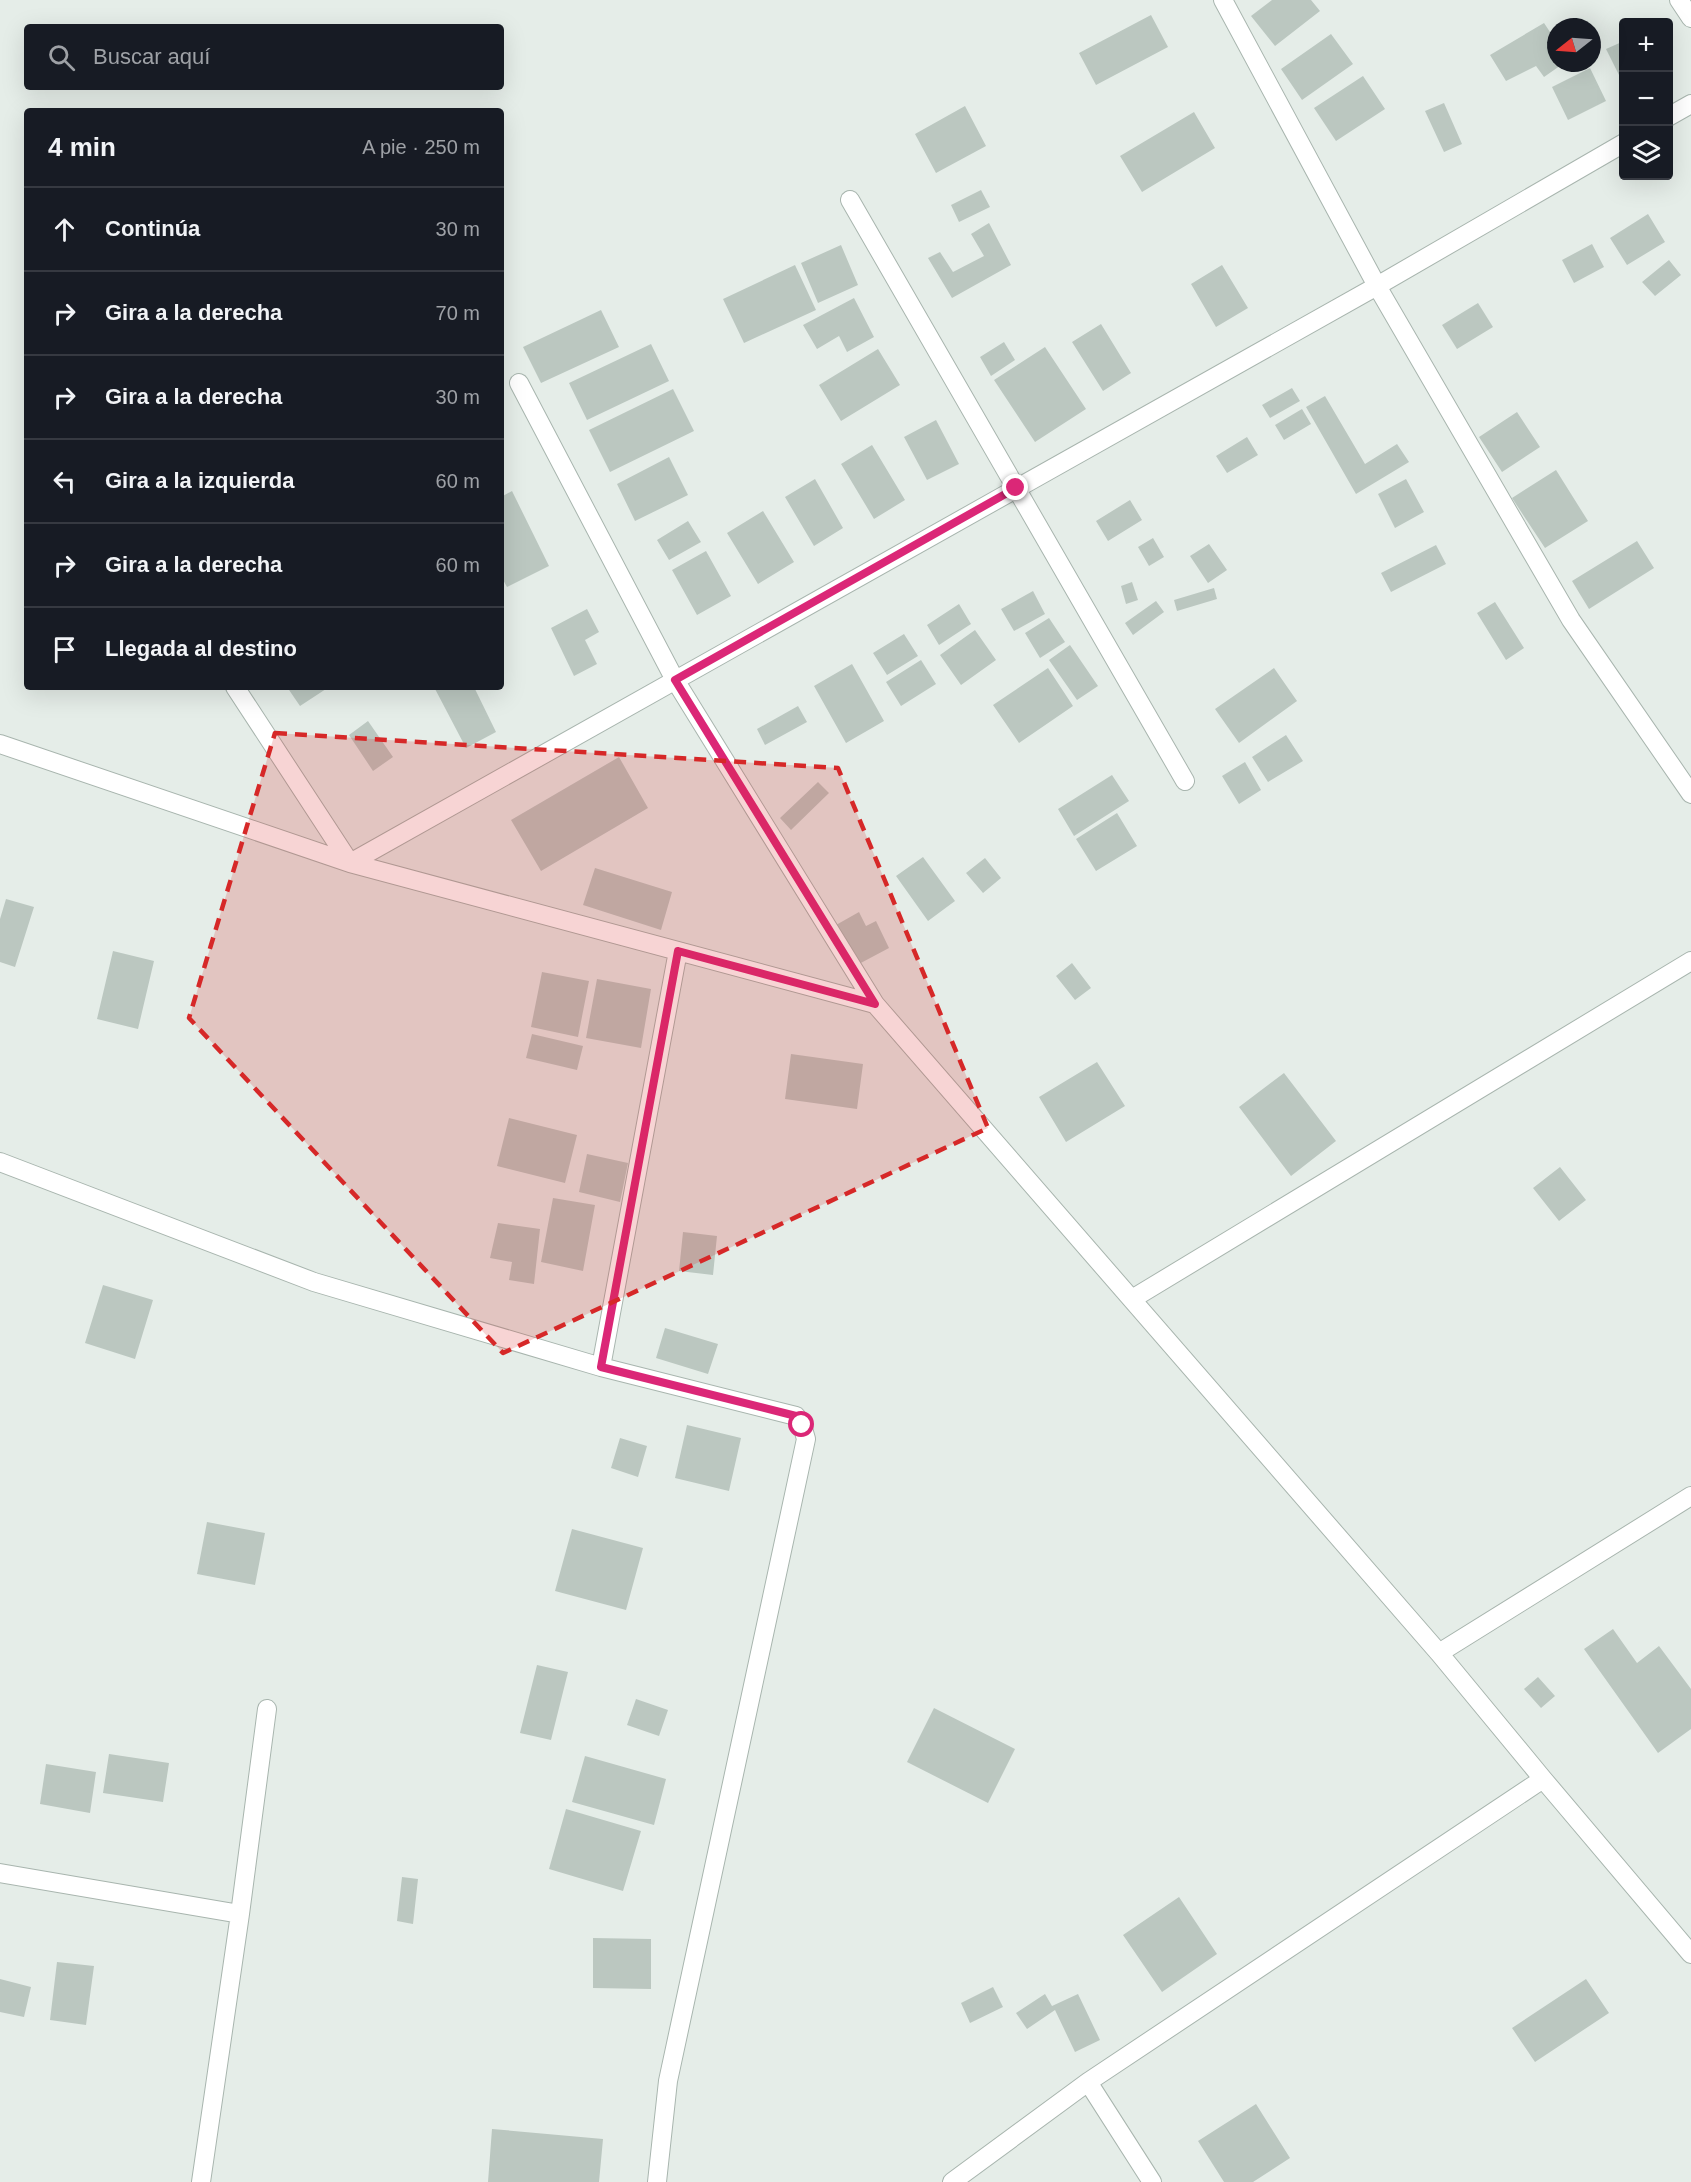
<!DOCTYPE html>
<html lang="es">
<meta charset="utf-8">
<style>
:root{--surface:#171b24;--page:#242831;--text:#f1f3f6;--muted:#9ea1a6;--line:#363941}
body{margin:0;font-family:Arial,sans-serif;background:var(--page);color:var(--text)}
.controls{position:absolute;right:18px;top:18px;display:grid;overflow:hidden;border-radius:6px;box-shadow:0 6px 24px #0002}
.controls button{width:54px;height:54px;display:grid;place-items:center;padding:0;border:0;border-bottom:2px solid var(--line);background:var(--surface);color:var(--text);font:30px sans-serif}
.compass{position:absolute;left:1547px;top:18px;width:54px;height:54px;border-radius:50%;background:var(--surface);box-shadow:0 6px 24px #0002;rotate:253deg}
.stop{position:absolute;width:18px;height:18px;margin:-14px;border:4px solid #db2777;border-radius:50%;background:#fff}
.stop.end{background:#db2777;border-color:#fff;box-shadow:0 2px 6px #0008}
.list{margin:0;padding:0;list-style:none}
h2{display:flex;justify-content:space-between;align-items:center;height:78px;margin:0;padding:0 24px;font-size:26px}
h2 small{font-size:20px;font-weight:400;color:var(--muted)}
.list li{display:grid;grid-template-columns:39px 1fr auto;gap:18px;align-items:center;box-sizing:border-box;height:84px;padding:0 24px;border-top:2px solid var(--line)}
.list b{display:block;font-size:22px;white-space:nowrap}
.list em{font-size:20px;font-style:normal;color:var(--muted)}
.icon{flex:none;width:33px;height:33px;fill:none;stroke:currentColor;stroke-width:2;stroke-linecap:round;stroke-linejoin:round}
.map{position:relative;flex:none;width:1691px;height:2182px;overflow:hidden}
.search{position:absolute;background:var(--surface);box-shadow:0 6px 24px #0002;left:24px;top:24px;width:480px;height:66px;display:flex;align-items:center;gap:15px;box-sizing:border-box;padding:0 21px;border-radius:6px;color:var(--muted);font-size:22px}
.panel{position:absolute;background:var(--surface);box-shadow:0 6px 24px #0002;left:24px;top:108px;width:480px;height:582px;border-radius:6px}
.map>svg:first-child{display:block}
.building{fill:#bbc7c0}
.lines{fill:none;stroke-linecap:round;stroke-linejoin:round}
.minor-casing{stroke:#a8b5ae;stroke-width:20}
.minor{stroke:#fff;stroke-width:18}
.route{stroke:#db2777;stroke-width:8}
.marked{fill:#d62828;fill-opacity:0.2;stroke:#d62828;stroke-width:4.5;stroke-dasharray:12 8;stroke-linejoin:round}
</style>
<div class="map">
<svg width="1691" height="2182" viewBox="0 0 1691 2182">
<rect width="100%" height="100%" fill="#e5ede8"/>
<path class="building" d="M1272,0H1311L1320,11L1275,46L1251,16Z
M1151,15L1168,47L1096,85L1079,53Z
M1544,23L1556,41V63H1564L1544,77L1536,66L1506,81L1490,55Z
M1331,34L1353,64L1302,100L1281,69Z
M1624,41V81H1622L1606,49Z
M1590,68L1606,101L1568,120L1552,87Z
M1363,76L1385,109L1336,141L1314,108Z
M1444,103L1462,144L1444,152L1425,111Z
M965,106L986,146L936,173L915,134Z
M1194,112L1215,148L1142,192L1120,156Z
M981,190L990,207L959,222L951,205Z
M1648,214L1665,242L1627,265L1610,238Z
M989,223L1011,265L952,298L928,258L940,252L953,272L984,256L971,234Z
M1592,244L1604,267L1574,283L1562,260Z
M841,245L858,285L818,303L801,263Z
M1669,260L1681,275L1655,296L1642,282Z
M795,265L816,310L744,343L723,299Z
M1222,265L1248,308L1216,327L1191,284Z
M854,298L874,337L847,352L839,336L817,349L803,325Z
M1478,303L1493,327L1457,349L1442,325Z
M601,310L619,347L541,383L523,347Z
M1101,324L1131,373L1103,391L1072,342Z
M1004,342L1015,360L991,376L980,357Z
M651,344L669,381L587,420L569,383Z
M1045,347L1086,409L1035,442L994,380Z
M878,349L900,385L841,421L819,385Z
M1292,388L1300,401L1270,418L1262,405Z
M673,389L694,431L610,472L589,430Z
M1325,396L1365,464L1397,444L1409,462L1356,494L1306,407Z
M1302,409L1311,424L1284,440L1275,425Z
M1517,412L1540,447L1502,472L1479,437Z
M936,420L959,464L927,480L904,437Z
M1247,437L1258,455L1227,473L1216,456Z
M872,445L905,500L874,519L841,464Z
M669,457L688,495L635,521L617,484Z
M1556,470L1588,521L1545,548L1512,498Z
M815,479L843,528L814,546L785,497Z
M1406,479L1424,512L1395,528L1378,494Z
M512,491L549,566L507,587L501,576V497Z
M1130,500L1142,520L1108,541L1096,521Z
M763,511L794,562L758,584L727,533Z
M688,521L701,542L669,560L657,540Z
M1153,538L1164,557L1149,566L1138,547Z
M1637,541L1654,568L1589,609L1572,581Z
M1209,544L1227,570L1208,583L1190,556Z
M1436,545L1446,564L1391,592L1381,573Z
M706,551L731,596L697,615L672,570Z
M1132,582L1138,600L1126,604L1121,586Z
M1214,588L1217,599L1177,611L1174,600Z
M1033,591L1045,614L1014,631L1001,609Z
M1156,601L1164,612L1133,635L1125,623Z
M1495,602L1524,648L1506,660L1477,613Z
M959,604L971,624L939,645L927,625Z
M587,609L599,632L585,640L597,664L574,676L551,628Z
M1049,618L1065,642L1040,658L1025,633Z
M975,630L996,660L961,685L940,655Z
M904,634L918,656L887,675L873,653Z
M1070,645L1098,686L1077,700L1049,660Z
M921,660L936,684L901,706L886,682Z
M852,664L884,721L846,743L814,686Z
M1048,668L1073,706L1019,743L993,705Z
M1274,668L1297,701L1239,743L1215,709Z
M287,687H329L300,706Z
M434,687H474L496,732L466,748Z
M798,706L807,722L765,745L757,729Z
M368,721L393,757L373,771L349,735Z
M1286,735L1303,761L1268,782L1252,757Z
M619,757L648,808L541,871L511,820Z
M1245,762L1261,790L1239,804L1222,776Z
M1112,775L1129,801L1074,836L1058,809Z
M818,782L829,793L791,830L780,818Z
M1117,813L1137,846L1096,871L1076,839Z
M923,857L955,901L928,921L896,876Z
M985,858L1001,878L983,893L966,873Z
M595,868L672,892L661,930L583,905Z
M6,899L34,907L15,967L0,962V919Z
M859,912L866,926L876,921L889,948L857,965L836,925Z
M113,951L154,961L138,1029L97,1019Z
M1072,963L1091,988L1075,1000L1056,976Z
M542,972L589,981L578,1037L531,1027Z
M597,979L651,989L641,1048L586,1038Z
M532,1034L583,1046L577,1070L526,1058Z
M791,1054L863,1064L857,1109L785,1099Z
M1097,1062L1125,1106L1066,1142L1039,1097Z
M1284,1073L1336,1141L1291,1176L1239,1107Z
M509,1118L577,1135L565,1183L497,1166Z
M587,1154L628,1163L620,1202L579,1192Z
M1560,1167L1586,1200L1559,1221L1533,1188Z
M553,1198L595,1205L583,1271L541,1262Z
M498,1223L540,1229L534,1284L509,1280L512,1262L490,1258Z
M683,1232L717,1236L713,1275L679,1271Z
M103,1285L153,1300L135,1359L85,1343Z
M665,1328L718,1344L708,1374L656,1358Z
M687,1425L741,1438L729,1491L675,1478Z
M620,1438L647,1446L638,1477L611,1468Z
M207,1522L265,1533L255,1585L197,1574Z
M572,1529L643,1548L626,1610L555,1591Z
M1613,1629L1637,1663L1659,1646L1691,1689V1729L1658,1753L1584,1649Z
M537,1665L568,1672L551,1740L520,1733Z
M1538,1677L1555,1696L1541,1708L1524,1689Z
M636,1699L668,1710L659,1736L627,1725Z
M934,1708L1015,1749L988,1803L907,1762Z
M109,1754L169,1763L163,1802L103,1793Z
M585,1756L666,1779L654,1825L572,1802Z
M46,1764L96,1772L90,1813L40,1804Z
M566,1809L641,1831L623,1891L549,1869Z
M402,1877L418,1879L413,1924L397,1921Z
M1179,1897L1217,1954L1162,1992L1123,1935Z
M593,1938L651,1939V1989L593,1988Z
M57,1962L94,1966L86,2025L50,2020Z
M0,1979L31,1987L24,2017L0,2012Z
M1586,1979L1609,2013L1535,2062L1512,2028Z
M993,1987L1003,2007L970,2023L961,2003Z
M1045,1994L1052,2006L1078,1994L1100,2040L1075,2052L1055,2010L1027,2029L1016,2013Z
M1256,2104L1290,2158L1253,2182H1224L1198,2141Z
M492,2129L603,2139L599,2182H488Z"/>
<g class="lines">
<defs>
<path id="minor" d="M1223,0L1377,286L1571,620L1691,794
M1679,0L1691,18
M1668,117L1691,104
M850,200L1185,781
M519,383L675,680L875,1004
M235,687L350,863L1377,286L1624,143
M0,744L350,863L875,1004L1439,1653L1543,1779L1691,1954
M0,1162L314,1282L601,1367L796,1416L802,1425L806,1439L668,2081L657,2182
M1132,1299L1691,961
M601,1367L678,951
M1439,1653L1691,1496
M0,1873L240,1914
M1088,2082L1152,2182
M201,2182L240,1914L267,1709
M952,2182L1088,2082L1543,1779"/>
</defs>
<use href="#minor" class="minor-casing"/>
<use href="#minor" class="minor"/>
</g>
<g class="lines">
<path class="route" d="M802,1425L796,1416L601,1367L678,951L875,1004L675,680L1016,488"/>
</g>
<path class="marked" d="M275,733L838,768L988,1128L503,1353L189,1018Z"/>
</svg>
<div class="controls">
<button>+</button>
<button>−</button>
<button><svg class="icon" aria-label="layers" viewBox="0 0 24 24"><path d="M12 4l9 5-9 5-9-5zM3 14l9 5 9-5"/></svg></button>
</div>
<svg class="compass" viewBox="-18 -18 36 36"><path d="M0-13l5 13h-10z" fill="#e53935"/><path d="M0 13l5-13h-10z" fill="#9ea1a6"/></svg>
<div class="stop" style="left:802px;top:1425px"></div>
<div class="stop end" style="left:1016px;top:488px"></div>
<div class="search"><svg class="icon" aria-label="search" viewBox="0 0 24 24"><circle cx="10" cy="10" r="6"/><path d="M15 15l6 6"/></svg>Buscar aquí</div>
<section class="panel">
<h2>4 min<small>A pie · 250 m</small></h2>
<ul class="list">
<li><svg class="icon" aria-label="ahead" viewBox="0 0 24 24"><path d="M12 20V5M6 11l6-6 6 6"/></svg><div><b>Continúa</b></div><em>30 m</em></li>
<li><svg class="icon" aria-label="right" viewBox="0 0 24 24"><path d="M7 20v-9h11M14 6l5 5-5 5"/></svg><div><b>Gira a la derecha</b></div><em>70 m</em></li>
<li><svg class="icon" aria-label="right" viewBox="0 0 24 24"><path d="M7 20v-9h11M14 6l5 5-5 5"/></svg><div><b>Gira a la derecha</b></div><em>30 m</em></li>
<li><svg class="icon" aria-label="left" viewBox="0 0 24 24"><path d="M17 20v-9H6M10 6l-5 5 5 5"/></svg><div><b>Gira a la izquierda</b></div><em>60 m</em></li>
<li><svg class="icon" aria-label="right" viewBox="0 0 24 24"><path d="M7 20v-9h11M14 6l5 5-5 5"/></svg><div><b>Gira a la derecha</b></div><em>60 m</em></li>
<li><svg class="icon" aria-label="arrive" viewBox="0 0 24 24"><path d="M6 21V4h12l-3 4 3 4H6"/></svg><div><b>Llegada al destino</b></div></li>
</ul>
</section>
</div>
